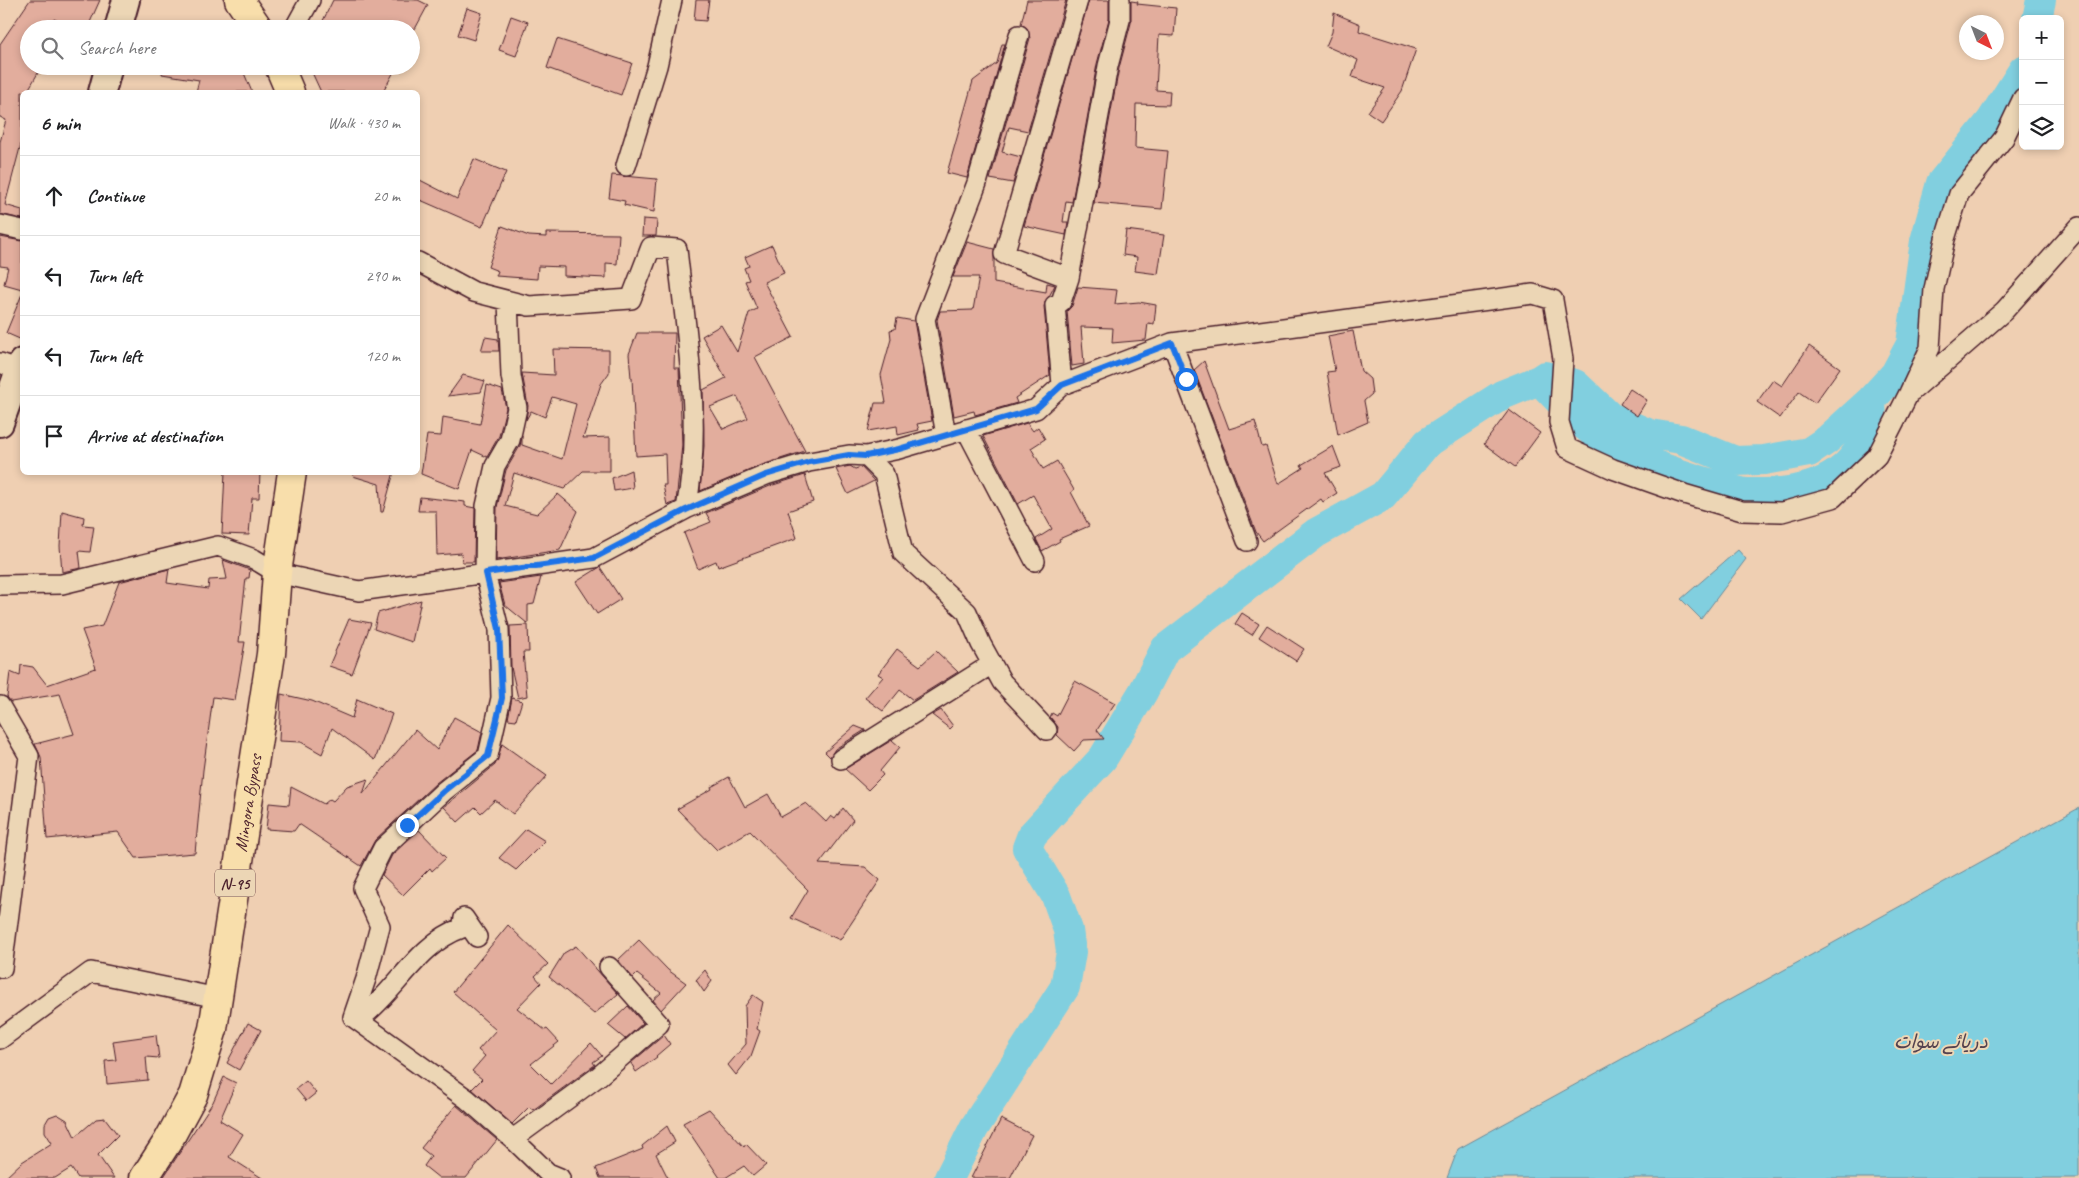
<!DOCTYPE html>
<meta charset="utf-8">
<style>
:root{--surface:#fff;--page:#f6f6f6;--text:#202124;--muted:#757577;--line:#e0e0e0}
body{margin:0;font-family:Caveat,"Playpen Sans Arabic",sans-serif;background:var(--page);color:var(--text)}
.controls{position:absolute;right:15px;top:15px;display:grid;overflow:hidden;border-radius:8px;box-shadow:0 2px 8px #0003}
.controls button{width:45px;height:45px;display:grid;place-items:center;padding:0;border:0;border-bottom:1px solid var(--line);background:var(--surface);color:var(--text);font:25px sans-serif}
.compass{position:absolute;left:1959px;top:15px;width:45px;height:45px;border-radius:50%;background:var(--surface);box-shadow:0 2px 8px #0003;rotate:138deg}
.stop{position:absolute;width:15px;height:15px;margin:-11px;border:4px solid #1a73e8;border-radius:50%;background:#fff}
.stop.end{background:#1a73e8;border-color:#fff;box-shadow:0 1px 5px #0008}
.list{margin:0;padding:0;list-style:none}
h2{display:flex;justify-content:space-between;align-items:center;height:65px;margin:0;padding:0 20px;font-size:21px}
h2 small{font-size:16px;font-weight:400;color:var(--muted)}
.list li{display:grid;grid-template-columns:32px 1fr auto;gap:15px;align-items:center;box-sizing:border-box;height:80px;padding:0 20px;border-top:1px solid var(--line)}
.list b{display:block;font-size:19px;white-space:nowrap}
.list em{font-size:16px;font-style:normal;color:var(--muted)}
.icon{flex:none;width:28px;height:28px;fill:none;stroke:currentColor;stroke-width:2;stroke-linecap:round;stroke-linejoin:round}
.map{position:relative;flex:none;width:2079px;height:1178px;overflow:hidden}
.search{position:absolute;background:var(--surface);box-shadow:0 2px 8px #0003;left:20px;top:20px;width:400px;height:55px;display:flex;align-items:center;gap:12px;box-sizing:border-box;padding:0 18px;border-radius:28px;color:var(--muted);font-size:19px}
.panel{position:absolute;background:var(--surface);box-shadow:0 2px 8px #0003;left:20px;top:90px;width:400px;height:385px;border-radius:8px}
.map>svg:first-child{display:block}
.water{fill:#81cfdf;stroke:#6b8997}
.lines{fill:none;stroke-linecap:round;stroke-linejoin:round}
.river{stroke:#81cfdf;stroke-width:30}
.building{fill:#e2ad9d;stroke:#4a1f2b;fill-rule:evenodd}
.minor-casing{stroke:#4a1f2b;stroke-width:22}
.secondary-casing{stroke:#4a1f2b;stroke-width:30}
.trunk-casing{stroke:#4a1f2b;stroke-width:31}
.minor{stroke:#ecd6b5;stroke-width:19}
.secondary{stroke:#ecd6b5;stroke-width:26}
.trunk{stroke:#f8deab;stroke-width:28}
.route{stroke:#1a73e8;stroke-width:6}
.labels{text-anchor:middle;stroke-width:4;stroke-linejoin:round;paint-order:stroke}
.shield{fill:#ecd6b5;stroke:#7b5654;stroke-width:1}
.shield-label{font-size:16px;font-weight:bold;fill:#4a1f2b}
.street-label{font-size:18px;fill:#4a1f2b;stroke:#ecd6b5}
.water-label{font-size:19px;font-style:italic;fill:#55424f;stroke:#ecd6b5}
</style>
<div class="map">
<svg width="2079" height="1178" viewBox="0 0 2079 1178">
<rect width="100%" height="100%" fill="#efcfb2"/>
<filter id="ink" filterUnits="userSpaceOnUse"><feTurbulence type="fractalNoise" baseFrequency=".02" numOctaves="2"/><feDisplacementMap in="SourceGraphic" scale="10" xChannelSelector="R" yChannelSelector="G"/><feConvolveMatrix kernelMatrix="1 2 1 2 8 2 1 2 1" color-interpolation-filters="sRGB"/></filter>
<g filter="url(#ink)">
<path class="water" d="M1738,550L1746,559L1701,619L1681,599Z
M2079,808V1178H1447L1458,1149Z"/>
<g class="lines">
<path class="river" d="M2037,19L2041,0
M1539,380L1545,376L1575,384L1610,417L1650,434L1681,439L1735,461L1764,460L1809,452L1827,440L1871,400
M949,1178L974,1128L1065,987L1071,952L1068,930L1056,896L1027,848L1032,835L1103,758L1143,692L1165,649L1316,533L1383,496L1427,443L1502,395L1539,380C1563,404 1588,434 1619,449C1650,465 1685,476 1719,486C1728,488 1739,493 1748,493C1786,494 1827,489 1852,459C1871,436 1873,429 1871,400L1895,374L1911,344L1925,241L1941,183L1991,121L2023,70"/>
</g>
<path class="building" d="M30,0H100L87,29H76L54,19L47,29H29V66H42L27,92H22V140L5,205L22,210V219L0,214V142L6,120L0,117V44Z
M333,0H418L428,5L415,29H319Z
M696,0H709L706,21L694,20Z
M1027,0H1066L1028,131L1009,127L1002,152L1021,157L1013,183L990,179L1030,38L1027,28L1021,24Z
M1089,0H1109V19L1097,64L1072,202L1066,201L1063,222H1068L1066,235L1024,226Z
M1131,1L1138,2L1137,4L1176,8L1174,36L1159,35L1156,90L1170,91L1169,105L1136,104L1135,148L1168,151L1162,209L1094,203L1119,68L1131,23Z
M467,8L482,13L474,40L458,35Z
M1334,13L1360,24L1359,31L1416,49L1402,91L1381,121L1368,112L1385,88L1352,77L1358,60L1326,46L1332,32Z
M511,16L528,22L516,56L499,50Z
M557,39L632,63L621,95L547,68Z
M1002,44H1005L967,178L947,173L973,81L997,63Z
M163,66H241L252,92H196L199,80L162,74Z
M309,66H397L383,92H321Z
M474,159L506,172L482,227L418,199V179L457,199Z
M612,175L657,179L654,212L624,205L625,201L609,198Z
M643,219L657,220L656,236H642Z
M502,226L529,236L546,237V233L619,234L617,264L606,263V278L564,276V267L538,266L537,279L496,276L498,271L488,267Z
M1126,230L1164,235L1158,274L1135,271L1137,257L1123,255Z
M0,237L22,241V289L4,284L8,267L0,266Z
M967,242L994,249V283L1046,292L1047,283L1055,285L1044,306L1050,375L1015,398L1017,403L975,415L974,411L954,416L937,320L940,311L973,310L979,277H953Z
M772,245L784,273L764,282L793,337L755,357L805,451L762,465L700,491L704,446L703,390L726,378L702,336L721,325L737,352L749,313L757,309L745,281L749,280L744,268L749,266L745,257ZM737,396L748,418L723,429L710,407Z
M1078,287L1117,290L1115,304L1139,302L1156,305L1154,324L1148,323L1146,340L1112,343L1113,328L1081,327L1084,364L1072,366L1067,311L1072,306Z
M22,294V340L6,333Z
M897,318L914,321L932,421L917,424L919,430L898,435L897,426L868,431L875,403H886L881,375L891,339L890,330L895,329Z
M1353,331L1361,371L1370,379L1372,394L1364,401L1368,422L1338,435L1327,372L1335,371L1328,336Z
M637,333H675L674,368H679L682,445L676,502L667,505L663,485H666L665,454L636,456L632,378H631L629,354Z
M485,337L498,339L499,351H481Z
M1809,346L1840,368L1815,403L1799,392L1780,418L1757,402L1773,380L1782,386Z
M553,349L609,350V373L601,384L583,438L610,437V471H583L564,489L514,473L505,506L537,514L558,494L578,511L560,550L496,560L497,507L506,470L520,446L522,436V445L562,459L576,404L552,397L545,417L531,411L526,420L528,406L522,373L554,375Z
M1204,361L1229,429L1255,421L1262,447L1266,446L1278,484L1303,468L1301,465L1333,446L1341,467L1325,473L1337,493L1323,502L1321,499L1263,541L1256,532L1194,370Z
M463,375L485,381L481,392L448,396Z
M487,385L502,390L506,408L499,436L487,457L472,450L459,489L421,474L427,435L441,436L443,417L480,424Z
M1630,389L1647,400L1637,416L1620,404Z
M1509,410L1540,433L1515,467L1484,444Z
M1027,423L1033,431L1038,427L1045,439L1031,448L1043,469L1057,461L1074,490L1071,492L1089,526L1059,539L1060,541L1042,551L1036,539L1052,529L1033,495L1018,504L983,436Z
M850,466L855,469L861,467L874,481L848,494L836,469Z
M631,470L633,488L614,491L612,478Z
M225,472H260L259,498H252L249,535L222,534Z
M354,472H394L383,512H381L379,484L353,476Z
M805,475L813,502L788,511L797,538L718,567L716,561L698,569L684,533L711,522L706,513L770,486Z
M420,497L465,502V506L475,508L474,562H462L461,553L437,555L436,511H418Z
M62,511L84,517L83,525L94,526L90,552L79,551L81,568L62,572L60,546Z
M223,560L250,570L249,578H246L239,642H245L235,700L213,697L203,770L195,853L136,858L118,832L47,839L41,757L35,744L74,734L60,694L11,702L7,697L10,672L20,676L21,665L33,667L47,685L96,668L82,630L102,626L119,582L169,569L167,583L208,589L209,580L227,579Z
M600,567L621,599L597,614L576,582Z
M541,577L534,604L528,605V624L505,605L499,583Z
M421,600L412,642L374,629L378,613Z
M1242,613L1259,624L1252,635L1235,624Z
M349,619L371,623L352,674L329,666Z
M528,625L529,652H523L527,696L518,698L511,667L510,626Z
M1267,625L1304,649L1296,661L1259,637Z
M897,649L920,666L936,651L958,672L913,700L900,690L883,711L865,698L883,677L878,674Z
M1075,681L1115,703L1097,730L1104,739L1084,740L1074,751L1057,735L1058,727L1050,717L1052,713L1057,716Z
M281,694L312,701L352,718L357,699L392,714L375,760L332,728L322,754L301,742L279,741Z
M512,698L522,701L516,720L508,719Z
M941,710L953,726L950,729L932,715Z
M454,717L482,732L478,750L436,783L375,840L361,866L299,824L294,831L266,829L269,803L289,805L291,787L324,804L330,799L333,801L347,786L368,779L363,794L415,730L437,750Z
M855,726L865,730L835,749L830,757L825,752Z
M892,740L900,747L880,771L883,775L868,790L845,769Z
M502,744L547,776L513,814L495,800L481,813L475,807L458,822L444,807L495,765Z
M729,777L745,807L768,794L781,817L806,803L826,822L831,816L835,819L843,808L853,820L819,864L865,867L880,880L840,940L791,918L808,890L750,831L717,850L677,809L712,789L711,787Z
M526,829L545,841L516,870L499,858Z
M419,830L446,858L432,871L430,868L403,895L382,875L392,855Z
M508,925L548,964L535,976L541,983L517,1008L545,1030L547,1029L559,1042L531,1064L551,1084L591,1043L602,1056L593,1062L595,1065L592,1067L533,1110L529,1107L512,1124L472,1089L482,1079L472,1071L485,1056L478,1050L496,1030L453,992Z
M639,940L668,970L686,983L661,1010L653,1000L661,993L637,974L633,978L618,960Z
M576,946L618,994L594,1014L549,977L564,953Z
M705,970L712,981L704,992L696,980Z
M753,995L763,1002L757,1029L760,1031L751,1056L736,1075L728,1065L746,1044L745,1006Z
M628,1006L643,1023L625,1039L608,1025Z
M248,1023L261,1030L239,1070L227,1063Z
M156,1035L159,1058L146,1057L148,1080L107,1084L105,1061L116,1060L113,1041Z
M664,1035L670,1044L656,1056L657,1057L636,1072L631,1063Z
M224,1077L236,1083L220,1120L243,1134L229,1157L262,1178H163L213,1102Z
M306,1081L316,1093L306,1101L296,1089Z
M456,1105L497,1140L466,1178H439L424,1166L431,1156L421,1148Z
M709,1109L744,1147L746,1144L766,1165L753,1176L744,1166L725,1178H720L683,1123Z
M57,1114L67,1120L75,1137L96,1119L105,1118L118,1135L98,1155L114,1178H78L71,1168L55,1178H5L22,1162L52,1143L45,1132V1124L49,1117Z
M1001,1119L1032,1135L1010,1178H971Z
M667,1126L675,1142L656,1154L668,1178H600L596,1168L643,1149L642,1146Z"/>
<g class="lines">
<defs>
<path id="minor" d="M294,29L310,0
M626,166L657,66L672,0
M0,225L22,230
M418,262L474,292L529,306L631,299L651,247L677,249C686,334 703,425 686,509
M1069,278L1004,254L1078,0
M508,301L511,376L517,408L510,440L495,466L486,506L485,573L499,629L501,698L488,756L444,791L383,848L363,888L380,926L366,979L353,1017L467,1099L513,1139L548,1173L560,1178
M1172,343L1247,541
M0,363L20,370
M1062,385L1055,305L1061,302L1069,278L1108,66L1120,20V0
M1912,391L2004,311L2079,227
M966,429L1035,561
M946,435L925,319L977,183L1019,35
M866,456L884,474L903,553L967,612L981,644L1002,682L1047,730
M0,585L62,584L218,546L254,559L277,573L359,591L594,558L686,509L766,475L809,462L849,455L866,456L899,449L1036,409L1062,385L1172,343L1533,294L1553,300L1563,359L1559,422L1567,448L1613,469L1684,494L1742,511L1782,512L1833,498L1877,456L1909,393L1930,348L1934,289L1945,239L1959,194L2004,138L2023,98
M0,706L29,756L2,968
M841,759L992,664
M362,1017C397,990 419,943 462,928L464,918L477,937
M0,1039L91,972L218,998
M513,1139L599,1076L659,1024L609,967"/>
<path id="secondary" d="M118,29L126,0
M102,92L109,66
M0,423L22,362"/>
<g id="trunk">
<path d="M239,0L259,29"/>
<path d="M279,66L290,92"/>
<path id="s1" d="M144,1178L168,1141L193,1095L213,1029L271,654L277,573L292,472"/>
</g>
</defs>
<use href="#minor" class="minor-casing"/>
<use href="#secondary" class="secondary-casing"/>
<use href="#trunk" class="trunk-casing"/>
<use href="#minor" class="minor"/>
<use href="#secondary" class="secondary"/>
<use href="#trunk" class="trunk"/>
</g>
</g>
<g class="lines" filter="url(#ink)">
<path class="route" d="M407,825L444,791L488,756L502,698L499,629L486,573L594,558L686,510L766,475L809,462L849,455L866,456L899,449L1036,409L1062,385L1172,343L1186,379"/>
</g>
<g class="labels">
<rect class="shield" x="215" y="869.5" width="40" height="27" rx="4"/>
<g class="shield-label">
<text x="235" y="889">N-95</text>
</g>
<g class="street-label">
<text dy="6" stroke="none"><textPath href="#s1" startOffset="394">Mingora Bypass</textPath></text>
</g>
<g class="water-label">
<text x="1941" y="1048">دریائے سوات</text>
</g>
</g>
</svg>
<div class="controls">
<button>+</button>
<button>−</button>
<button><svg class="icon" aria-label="layers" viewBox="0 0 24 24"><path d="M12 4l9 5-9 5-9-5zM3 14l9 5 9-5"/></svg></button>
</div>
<svg class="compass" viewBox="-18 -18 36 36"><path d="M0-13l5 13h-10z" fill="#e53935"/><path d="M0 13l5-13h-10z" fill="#757577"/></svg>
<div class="stop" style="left:1186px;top:379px"></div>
<div class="stop end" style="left:407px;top:825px"></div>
<div class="search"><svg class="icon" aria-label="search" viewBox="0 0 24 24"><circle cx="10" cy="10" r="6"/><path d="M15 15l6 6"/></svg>Search here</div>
<section class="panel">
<h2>6 min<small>Walk · 430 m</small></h2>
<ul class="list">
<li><svg class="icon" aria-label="ahead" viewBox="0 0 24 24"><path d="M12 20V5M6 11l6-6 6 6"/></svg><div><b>Continue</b></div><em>20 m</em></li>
<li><svg class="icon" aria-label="left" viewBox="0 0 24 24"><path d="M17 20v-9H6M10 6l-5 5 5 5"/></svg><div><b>Turn left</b></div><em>290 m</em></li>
<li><svg class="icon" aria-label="left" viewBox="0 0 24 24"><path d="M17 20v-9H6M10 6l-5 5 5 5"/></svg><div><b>Turn left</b></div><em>120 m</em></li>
<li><svg class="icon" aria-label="arrive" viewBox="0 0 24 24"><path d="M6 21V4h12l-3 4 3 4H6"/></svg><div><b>Arrive at destination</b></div></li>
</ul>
</section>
</div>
